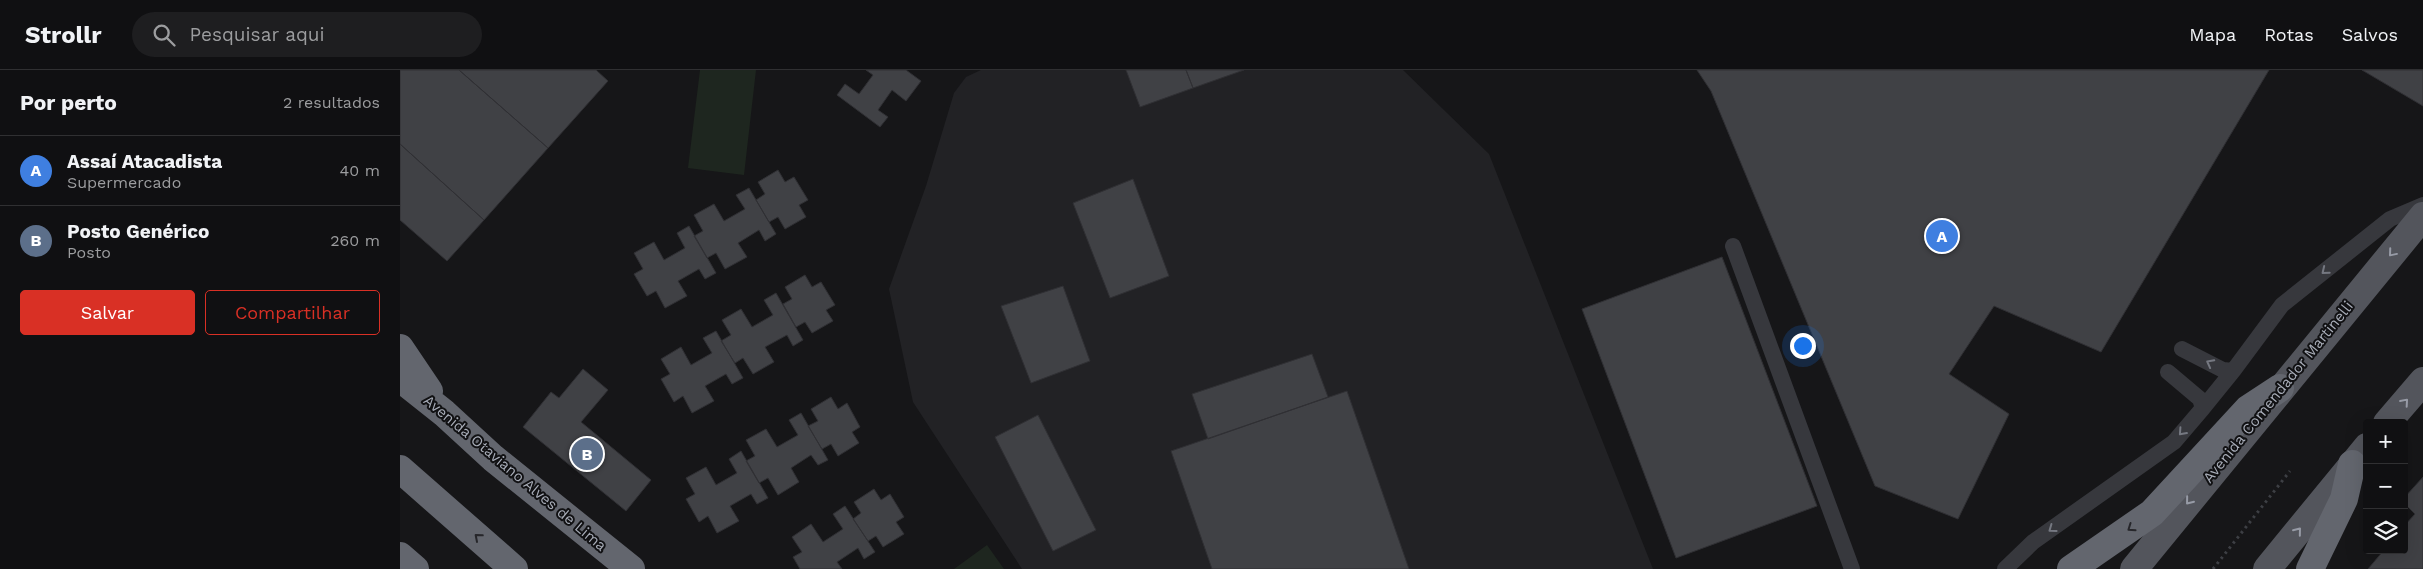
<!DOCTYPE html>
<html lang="pt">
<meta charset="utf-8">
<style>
:root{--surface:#101012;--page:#1e1e20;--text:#f1f3f6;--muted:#9c9d9f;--line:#303032;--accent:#d93025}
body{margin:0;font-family:"Work Sans",sans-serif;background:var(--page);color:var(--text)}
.controls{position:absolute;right:15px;bottom:15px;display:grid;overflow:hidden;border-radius:5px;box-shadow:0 5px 20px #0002}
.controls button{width:45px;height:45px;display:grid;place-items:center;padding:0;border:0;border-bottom:1px solid var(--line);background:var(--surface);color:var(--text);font:25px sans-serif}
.you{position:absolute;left:1402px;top:275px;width:18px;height:18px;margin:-12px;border:4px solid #fff;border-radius:50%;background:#1a73e8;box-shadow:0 0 0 8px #1a73e833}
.badge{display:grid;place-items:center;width:32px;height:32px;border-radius:50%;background:var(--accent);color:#fff;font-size:16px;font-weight:700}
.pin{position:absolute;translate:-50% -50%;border:2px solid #fff;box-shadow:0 1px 5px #0006}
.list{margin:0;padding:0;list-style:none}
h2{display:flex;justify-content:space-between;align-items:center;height:65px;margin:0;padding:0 20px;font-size:21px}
h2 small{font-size:16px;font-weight:400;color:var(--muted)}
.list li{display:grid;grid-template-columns:32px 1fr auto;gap:15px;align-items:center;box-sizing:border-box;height:70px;padding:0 20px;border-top:1px solid var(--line)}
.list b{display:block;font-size:19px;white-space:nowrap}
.list p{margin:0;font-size:16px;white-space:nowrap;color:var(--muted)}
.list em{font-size:16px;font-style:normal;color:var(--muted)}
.actions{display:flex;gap:10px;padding:15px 20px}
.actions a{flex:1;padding:11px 0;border:1px solid var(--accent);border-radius:5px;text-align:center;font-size:18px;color:var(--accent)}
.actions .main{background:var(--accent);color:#fff}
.icon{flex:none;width:28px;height:28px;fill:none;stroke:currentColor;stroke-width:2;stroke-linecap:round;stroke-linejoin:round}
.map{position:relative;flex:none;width:2023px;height:499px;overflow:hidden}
header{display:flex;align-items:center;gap:30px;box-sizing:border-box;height:70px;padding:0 25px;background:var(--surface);border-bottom:1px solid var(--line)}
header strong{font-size:24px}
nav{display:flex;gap:28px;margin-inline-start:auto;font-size:18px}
.search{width:350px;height:45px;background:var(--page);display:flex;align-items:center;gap:12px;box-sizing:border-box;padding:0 18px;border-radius:28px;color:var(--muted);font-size:19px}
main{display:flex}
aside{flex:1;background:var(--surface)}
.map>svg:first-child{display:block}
.built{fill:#222225}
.green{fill:#1e261f}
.building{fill:#404145;stroke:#303034}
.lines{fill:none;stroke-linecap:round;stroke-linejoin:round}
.path{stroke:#3d3f44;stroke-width:3;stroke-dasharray:2.5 4;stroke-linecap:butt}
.lane{stroke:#37383d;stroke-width:16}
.primary{stroke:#53555c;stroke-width:28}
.highway{stroke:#63666e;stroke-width:28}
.oneway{stroke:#979ba6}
.oneway2{stroke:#757881}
.oneway3{stroke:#26262a}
.labels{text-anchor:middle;stroke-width:4;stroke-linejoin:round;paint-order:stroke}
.street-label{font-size:15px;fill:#a8adb8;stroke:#111113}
</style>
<header>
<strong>Strollr</strong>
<div class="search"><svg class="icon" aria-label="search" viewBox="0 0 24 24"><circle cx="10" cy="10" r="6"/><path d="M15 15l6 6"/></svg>Pesquisar aqui</div>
<nav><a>Mapa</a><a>Rotas</a><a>Salvos</a></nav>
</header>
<main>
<aside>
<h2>Por perto<small>2 resultados</small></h2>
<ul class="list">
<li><span class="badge" style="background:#3f7fe0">A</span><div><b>Assaí Atacadista</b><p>Supermercado</p></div><em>40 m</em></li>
<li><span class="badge" style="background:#5c6f8a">B</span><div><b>Posto Genérico</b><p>Posto</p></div><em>260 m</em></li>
</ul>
<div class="actions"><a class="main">Salvar</a><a>Compartilhar</a></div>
</aside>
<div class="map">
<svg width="2023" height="499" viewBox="0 0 2023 499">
<rect width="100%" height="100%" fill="#161618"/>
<path class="built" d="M581,0H1003L1089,84L1253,499H622L513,332L489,219L526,116L554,23L566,7Z"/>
<path class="green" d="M300,0H356L344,105L288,98Z
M587,475L604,499H554Z"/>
<path class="building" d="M0,0H59L148,78L84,150L0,74Z
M59,0H196L208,11L148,78Z
M466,0H506L521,11L506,31L492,20L478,40L488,47L480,57L437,25L445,14L459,24L473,5Z
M726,0H786L793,18L740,37Z
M786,0H844L793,18Z
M1297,0H1869L1701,282L1594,236L1549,304L1609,344L1558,449L1475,416L1311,21Z
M1962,0H2023V36Z
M0,74L84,150L47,191L0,150Z
M378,100L385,112L394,107L408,130L399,135L406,147L385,159L378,147L369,152L356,130L365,124L358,112Z
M733,109L769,206L710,228L673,133Z
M349,118L376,164L365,171L359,160L338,173L347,187L325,199L316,183L307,188L294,166L303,161L294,145L314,134L324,151L345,139L336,125Z
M289,156L316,203L305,209L299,199L278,211L287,226L265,238L256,221L247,226L234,204L243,199L234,183L254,172L264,190L285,178L277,163Z
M1322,187L1417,436L1276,488L1182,239Z
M405,205L412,217L421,212L435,235L426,240L433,251L412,263L405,252L396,257L383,234L392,229L385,217Z
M663,216L690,291L631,313L601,236Z
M376,223L403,270L393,276L387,265L365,277L374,292L353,304L343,288L335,293L321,271L331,265L322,250L341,239L352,257L373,245L364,230Z
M316,261L343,308L332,314L326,304L305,316L314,331L292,343L283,326L274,332L261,309L270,304L261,289L281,277L291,295L312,283L303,268Z
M912,284L928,327L808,369L792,324Z
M183,299L208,320L181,352L251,410L226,441L123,357L151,322L159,328Z
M947,321L1009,499H812L771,381Z
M431,327L438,339L447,333L460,357L452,362L459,373L438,386L431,374L422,379L408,356L418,351L411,339Z
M401,343L428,390L418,395L411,385L391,398L399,412L378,425L368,408L359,413L346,391L355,386L346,370L366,359L377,377L398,365L389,350Z
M638,345L696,460L653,481L595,367Z
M341,381L368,428L357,434L351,424L330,436L339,451L317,463L308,446L299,452L286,429L295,424L286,408L306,397L316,415L337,403L329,389Z
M2023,407V499H1968L1984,480H2004V456L2015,444L2004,433V428Z
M474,419L481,430L490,424L504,447L496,452L504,464L483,477L476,466L468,471L453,449L461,443L454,432Z
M445,436L475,482L464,489L458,478L437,492L442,499H400L393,487L402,482L392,467L411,454L423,472L443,459L433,444Z"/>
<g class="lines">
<path class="path" d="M1813,499L1890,401"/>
<path class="lane" d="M1333,176L1452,499
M1782,279L1823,300L1833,301L1882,235L1990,149L2023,135
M1803,338L1833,301
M1605,499L1633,472L1774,372L1803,338L1800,329L1768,302"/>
<path class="primary" d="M1987,353L2023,311
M1734,499L2023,146
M1867,499L1967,377"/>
<path class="highway" d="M0,278L29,321
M0,308L44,343L93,388L231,499
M0,399L114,499
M0,486L15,499
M1671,499L1752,443L1848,339L1880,318
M1910,499L1944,429L1952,394"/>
</g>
<defs><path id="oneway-chevron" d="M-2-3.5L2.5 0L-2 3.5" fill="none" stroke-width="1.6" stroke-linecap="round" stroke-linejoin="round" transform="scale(1.25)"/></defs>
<g class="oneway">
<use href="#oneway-chevron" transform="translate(1992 183) rotate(130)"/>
<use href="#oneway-chevron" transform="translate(2005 332) rotate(-49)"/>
<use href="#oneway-chevron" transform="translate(1789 431) rotate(129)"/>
<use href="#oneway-chevron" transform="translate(1898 461) rotate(-51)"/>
</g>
<g class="oneway2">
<use href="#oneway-chevron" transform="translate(1925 201) rotate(141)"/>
<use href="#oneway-chevron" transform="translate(1810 293) rotate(-152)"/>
<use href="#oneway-chevron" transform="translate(1782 362) rotate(132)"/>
<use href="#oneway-chevron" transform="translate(1652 459) rotate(144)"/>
</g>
<g class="oneway3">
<use href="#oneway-chevron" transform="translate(1731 458) rotate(145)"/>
<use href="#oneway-chevron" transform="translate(78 467) rotate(-139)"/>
</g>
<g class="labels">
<g class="street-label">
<text transform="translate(1878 322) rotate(-51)" y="5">Avenida Comendador Martinelli</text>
<text transform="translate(115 403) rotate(40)" y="5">Avenida Otaviano Alves de Lima</text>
</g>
</g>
</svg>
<div class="controls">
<button>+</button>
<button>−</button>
<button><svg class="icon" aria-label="layers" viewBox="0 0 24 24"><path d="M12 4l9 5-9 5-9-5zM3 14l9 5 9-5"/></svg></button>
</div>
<div class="you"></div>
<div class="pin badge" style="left:1542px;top:166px;background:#3f7fe0">A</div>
<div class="pin badge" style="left:187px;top:384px;background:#5c6f8a">B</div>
</div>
</main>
